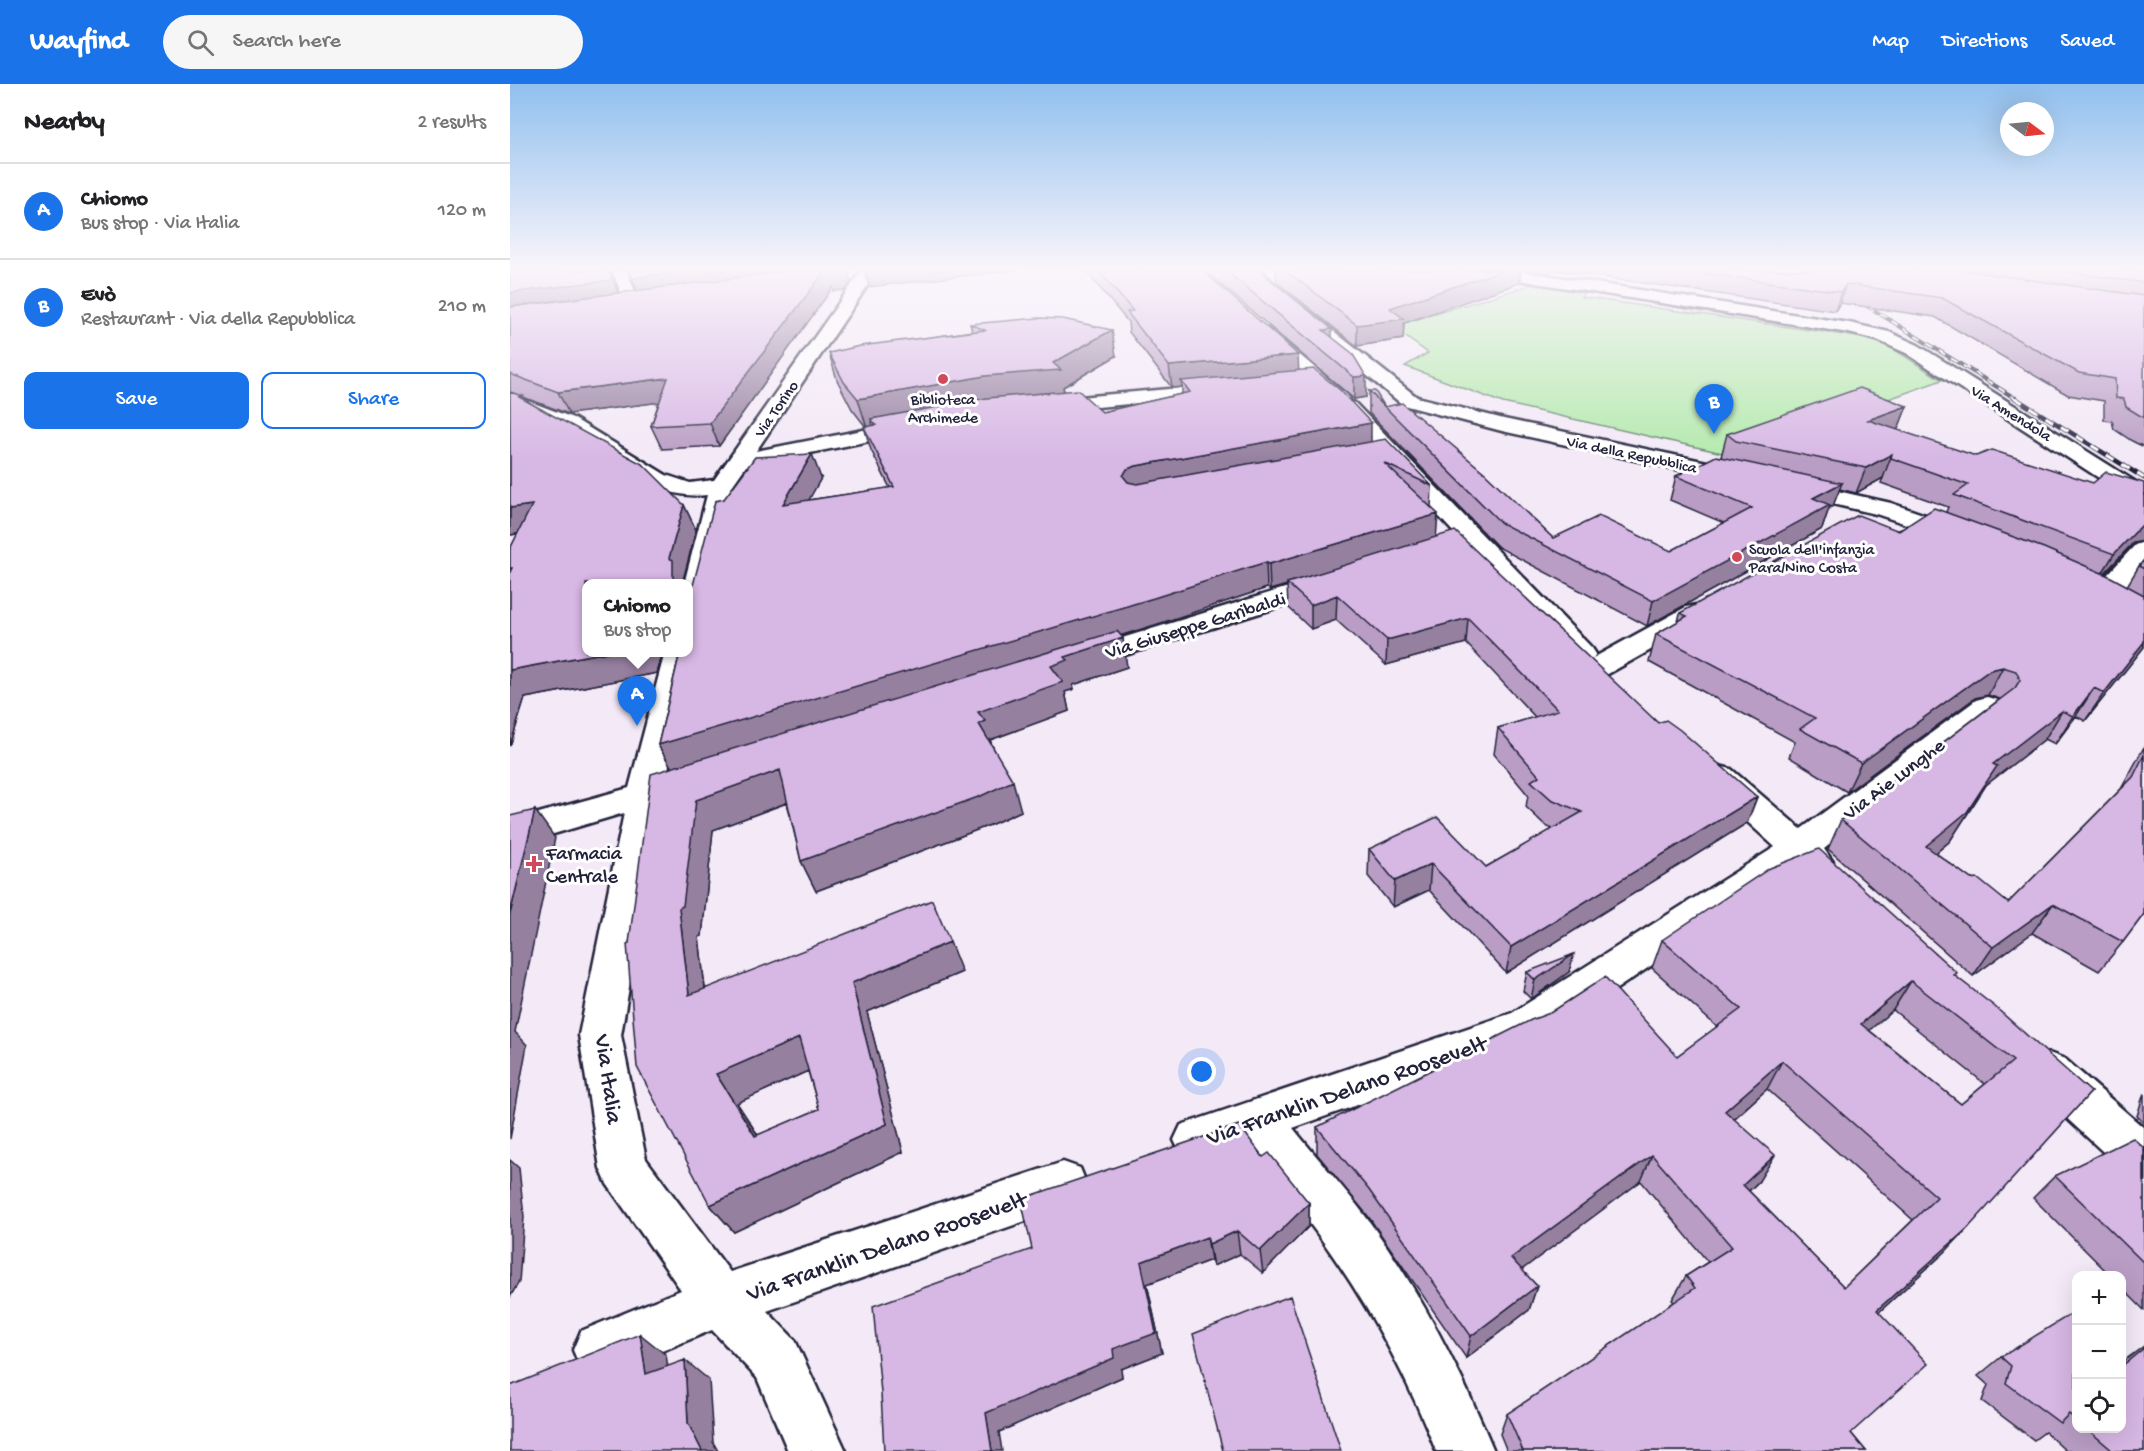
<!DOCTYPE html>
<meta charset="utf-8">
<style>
:root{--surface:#fff;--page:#f6f6f6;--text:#202124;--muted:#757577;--line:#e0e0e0;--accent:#1a73e8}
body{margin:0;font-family:"Gochi Hand",sans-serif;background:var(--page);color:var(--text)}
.controls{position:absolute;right:18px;bottom:18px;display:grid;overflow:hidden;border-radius:12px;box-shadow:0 6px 24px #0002}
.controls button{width:54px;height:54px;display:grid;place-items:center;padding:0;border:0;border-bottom:2px solid var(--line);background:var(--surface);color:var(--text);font:30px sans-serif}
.compass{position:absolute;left:1490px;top:18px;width:54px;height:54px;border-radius:50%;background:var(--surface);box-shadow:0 6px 24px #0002;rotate:106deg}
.you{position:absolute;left:692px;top:988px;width:21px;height:21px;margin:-15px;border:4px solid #fff;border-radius:50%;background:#1a73e8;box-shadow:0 0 0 9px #1a73e833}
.badge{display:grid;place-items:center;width:39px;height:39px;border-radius:50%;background:var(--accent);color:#fff;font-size:20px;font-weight:700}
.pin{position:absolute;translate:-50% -50px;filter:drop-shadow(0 2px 3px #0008)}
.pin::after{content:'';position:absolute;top:32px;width:21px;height:18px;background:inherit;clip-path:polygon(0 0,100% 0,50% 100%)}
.popup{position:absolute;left:72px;top:495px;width:111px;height:78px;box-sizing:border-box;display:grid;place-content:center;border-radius:12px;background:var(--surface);filter:drop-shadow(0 2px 4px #0005);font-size:20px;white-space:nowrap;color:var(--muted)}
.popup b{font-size:22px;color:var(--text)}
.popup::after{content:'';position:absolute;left:50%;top:100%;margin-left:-12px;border:12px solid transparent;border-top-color:var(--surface)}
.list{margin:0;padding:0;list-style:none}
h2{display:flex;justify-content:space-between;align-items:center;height:78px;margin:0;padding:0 24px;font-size:26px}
h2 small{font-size:20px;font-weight:400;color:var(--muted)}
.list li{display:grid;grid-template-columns:39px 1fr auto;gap:18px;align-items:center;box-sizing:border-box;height:96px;padding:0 24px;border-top:2px solid var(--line)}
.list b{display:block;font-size:22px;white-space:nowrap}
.list p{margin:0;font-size:20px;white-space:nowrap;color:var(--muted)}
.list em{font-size:20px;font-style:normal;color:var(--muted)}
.actions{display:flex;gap:12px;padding:18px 24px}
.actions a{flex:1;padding:14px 0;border:2px solid var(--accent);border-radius:12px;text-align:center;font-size:21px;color:var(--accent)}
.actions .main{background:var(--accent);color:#fff}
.icon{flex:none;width:33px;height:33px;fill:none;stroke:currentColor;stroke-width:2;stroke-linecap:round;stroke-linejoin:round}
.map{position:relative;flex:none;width:1634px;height:1367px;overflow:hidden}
header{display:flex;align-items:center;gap:36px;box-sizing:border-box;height:84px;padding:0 30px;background:var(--accent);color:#fff}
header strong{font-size:28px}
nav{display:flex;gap:33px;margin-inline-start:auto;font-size:21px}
.search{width:420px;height:54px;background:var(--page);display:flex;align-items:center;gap:15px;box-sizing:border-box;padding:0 21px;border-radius:33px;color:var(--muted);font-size:22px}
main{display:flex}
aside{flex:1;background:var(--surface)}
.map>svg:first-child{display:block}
.green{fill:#b3eaac;stroke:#6a8674;stroke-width:1.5}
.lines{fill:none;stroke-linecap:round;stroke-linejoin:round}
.minor-casing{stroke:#22223b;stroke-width:5}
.minor{fill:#fff;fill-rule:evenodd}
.rail-far1-casing{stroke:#22223b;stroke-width:4}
.rail-casing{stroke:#22223b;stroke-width:4.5}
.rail-far1{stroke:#fff;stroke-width:2;stroke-dasharray:7;stroke-linecap:butt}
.rail{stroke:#fff;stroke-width:3;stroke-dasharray:9;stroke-linecap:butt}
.wall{fill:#b99dc4;stroke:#22223b;stroke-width:1.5;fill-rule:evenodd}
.shaded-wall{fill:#9680a0;stroke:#22223b;stroke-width:1.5}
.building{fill:#d7b7e4;stroke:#22223b;stroke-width:1.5;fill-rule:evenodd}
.poi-dot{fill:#d1495b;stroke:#fff;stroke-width:2}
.labels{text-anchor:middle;stroke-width:6;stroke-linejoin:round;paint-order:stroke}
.far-poi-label{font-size:16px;fill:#22223b;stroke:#fff}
.far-street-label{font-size:16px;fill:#22223b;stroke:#fff}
.street-label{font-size:20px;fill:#22223b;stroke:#fff}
.poi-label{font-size:20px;fill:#22223b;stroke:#fff;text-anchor:start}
.near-street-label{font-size:24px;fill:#22223b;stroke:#fff}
</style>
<header>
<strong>Wayfind</strong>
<div class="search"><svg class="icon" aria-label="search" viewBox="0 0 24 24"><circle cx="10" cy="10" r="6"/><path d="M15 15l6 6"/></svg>Search here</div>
<nav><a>Map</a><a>Directions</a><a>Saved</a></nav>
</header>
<main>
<aside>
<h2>Nearby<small>2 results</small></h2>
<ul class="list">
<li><span class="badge">A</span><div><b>Chiomo</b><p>Bus stop · Via Italia</p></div><em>120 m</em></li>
<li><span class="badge">B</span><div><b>Evò</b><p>Restaurant · Via della Repubblica</p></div><em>210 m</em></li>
</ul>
<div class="actions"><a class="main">Save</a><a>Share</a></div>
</aside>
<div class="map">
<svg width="1634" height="1367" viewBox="0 0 1634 1367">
<rect width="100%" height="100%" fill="#f3e9f7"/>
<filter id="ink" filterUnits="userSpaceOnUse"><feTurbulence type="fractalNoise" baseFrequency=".0167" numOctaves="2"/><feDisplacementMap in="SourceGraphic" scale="12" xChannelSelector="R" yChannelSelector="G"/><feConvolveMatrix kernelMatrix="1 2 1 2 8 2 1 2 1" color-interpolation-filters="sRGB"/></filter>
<g filter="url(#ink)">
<path class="green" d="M1027,199L1077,207L1071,213L1354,254L1379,262L1432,296L1221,371L993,319L895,282L918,269L882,243Z"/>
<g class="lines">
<defs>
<path id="minor" d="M102,186H116L131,221L129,224H117Z
M352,186H368L246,367L399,337L406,339L409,343L406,347L399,349L236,382L222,402L192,535L188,541L178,543V500H174L197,411C138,418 97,366 48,342C33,335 16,329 0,323V310L63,334L156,391L180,399L204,396Z
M734,186H751L769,204L907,313L994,335L1230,385L1238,387L1241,392L1238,397L1230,399L992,347L893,321L757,210Z
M968,186H1004L1339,239L1379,248L1408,261L1634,403V420L1626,418L1396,269L1367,256L1339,249L976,191Z
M753,244L759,245L837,311L840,315L838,317L845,319L1082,564L1086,570L1083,574L1176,523L1186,521L1196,523L1200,529L1196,535L1096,591L1086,594L1076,591L1071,585L1079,577L1072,579L1062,576L831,327L828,323L830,321L823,319L747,253L744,249L747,245Z
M715,300L722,302L725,306L722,310L536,328L529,326L526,322L529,318L536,316Z
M1283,397L1381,419L1456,445L1459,450L1456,455L1447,457L1366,430L1275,409L1272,404L1275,399Z
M1634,458V481C1620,497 1607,522 1584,517L1580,511L1584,505L1625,461Z
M821,490L830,492L834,498L830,504L583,581L573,584L563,581L558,575L563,569Z
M178,561L184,568L156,694L180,687L192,690L197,698L192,706L150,718L111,951L136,1075L220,1188L553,1078L570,1084L577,1101L570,1118L553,1124L257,1227L285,1256L336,1367H278L247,1294L202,1246L90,1293L71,1285L63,1266L71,1247L171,1206L97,1100L90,1084L69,951L114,729L0,763V737L119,704L155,568H178Z
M1477,613L1488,616L1492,623L1488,630L1314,765L1323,778L1318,787C1306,791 1297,792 1288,783L1032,955L783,1044C807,1074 833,1102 856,1133C909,1205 950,1285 984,1367H926C899,1297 864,1231 821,1169C796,1132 766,1097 738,1060L687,1078L671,1071L664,1056L671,1041L1002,929L1265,763L1197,701L1192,693L1197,685L1209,682L1221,685L1291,745L1466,616Z
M1539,969L1555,975L1634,1044V1096L1617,1090L1523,1003L1517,989L1523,975Z"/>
</defs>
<use href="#minor" class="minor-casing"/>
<use href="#minor" class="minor"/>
<defs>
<path id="rail-far1" d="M1346,215L1508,316"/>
<path id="rail" d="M1505,314L1634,394"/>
</defs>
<use href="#rail-far1" class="rail-far1-casing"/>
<use href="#rail" class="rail-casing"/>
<use href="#rail-far1" class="rail-far1"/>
<use href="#rail" class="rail"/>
</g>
<path class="wall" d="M0,186L100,187L108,209L128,206L118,186L341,198L336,206L324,207L323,203L209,362L152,365L141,342L149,318L59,330L13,313L15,316L174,421L186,446L173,496L174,500H76V568H153L147,589L15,614L0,662V465L8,450L0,451Z
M575,186H692L789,286L861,358L922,402L921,423L926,453L1148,639L1247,713L1237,739L996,889L919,806L883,823L858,792L859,765L976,783L1043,745L1036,742L1016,723L1018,711L984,670L988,644L1025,633L956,559L876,581L826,536L801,545L778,523L777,501L760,506L757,504L611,552L617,583L563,601L564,605L555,608L559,627L480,656L511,727L480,741L306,807L291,777L277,719L203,746L192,852L189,853L195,904L452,888L357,928L393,1068L224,1148L200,1121L119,859L162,684L148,661L170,568L181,509L214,415L311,394L298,416L380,404L361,366L354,343H356L342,325L327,296L319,269L462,247L460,240L606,272L553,303L554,307L592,328L672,310V303L662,304L619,248L618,238ZM298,987L309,1025L248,1051L227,1019Z
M694,186H737V188L822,253L856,313L844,315Z
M766,186H1011L1009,199L894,239L893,255L847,262L767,198Z
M1018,186H1634V363L1622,357L1604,345L1602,337L1594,336V317L1558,311L1425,233L1330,219L1325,227L1044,186L1037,189Z
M859,307L875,323L1043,454L1161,467L1214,439L1160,416L1166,392L1211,373L1217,350L1397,322L1388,345L1387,346L1623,459L1594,490L1617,502L1629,482L1634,476V563L1575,637L1566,632L1545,660L1535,655L1476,701L1440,757L1426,769L1461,795L1498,819L1611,705L1634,663V830L1613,858L1589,887L1522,849L1463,892L1318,765L1331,736L1490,615L1478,611L1465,614L1337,708L1279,673L1285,658L1139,578L1146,550L1168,538L1170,529L1436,428L1438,423L1371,399L1373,394L1346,409L1329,405L1323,422L1319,424L1312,445L1137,542L988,463L859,329Z
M1152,856L1445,892L1581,1008L1435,1168L1369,1228L1341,1349L1356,1367H997L990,1350L997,1330L1164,1218L1162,1216L1176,1192L1198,1178L1131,1097L1011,1186L1027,1202L1019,1226L956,1274L858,1132L807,1070V1043L1167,972L1207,943L1142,884ZM1383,926L1475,1000L1451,1020L1359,946ZM1257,1005L1403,1136L1334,1203L1239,1107L1249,1097L1224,1035Z
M1017,888H1059L1021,915L1013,907Z
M1634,1009V1039L1627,1032Z
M1634,1064V1226L1611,1203V1191H1600L1523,1114L1545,1092Z
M753,1073L799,1119V1142L753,1189L730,1170L703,1182L701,1176L637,1200L652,1269L611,1285L612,1293L489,1348L374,1367L522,1165Z
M1566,1231V1344H1611V1279L1634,1262V1367H1556L1535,1348L1524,1356L1472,1317L1478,1301L1468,1292L1491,1273Z"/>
<path class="shaded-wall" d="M98,186H100V187L110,215L0,230V209Z
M182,186H338L341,198L336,206L324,207L323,203L209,362L200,339L130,213L122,194Z
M354,186H503L359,203Z
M994,186H1011L1009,199L894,239L893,255L847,262V241L880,224Z
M1037,186H1044L1037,189Z
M1336,200L1330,219L1325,227L1331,208Z
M822,245V265L813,246Z
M602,246L606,272L553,303L555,313L361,335L363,342L357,344L348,315L543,279Z
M788,271L789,292L671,297L672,303L662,304L659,282Z
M856,292V313L844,315V293Z
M158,294L167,316L59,330L48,308Z
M1397,322L1388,345L1349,360L1358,336Z
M861,339V363L620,409L613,392L617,385L626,382Z
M302,370L311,394L283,445L273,420Z
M1382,370L1373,394L1346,409L1356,384Z
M1332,399L1323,422L1319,424L1312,445L1137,542L1143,517L1303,414Z
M22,421L36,445L0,451V424Z
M174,421L186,446L173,496L174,500H163L159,474Z
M928,430L926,455L777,499V501L760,506L759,480Z
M1634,439V457L1623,459L1588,496L1604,470Z
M756,478L757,504L648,540L165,689L148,661Z
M827,511L826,536L801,545V521Z
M958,534L956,559L876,581L877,556Z
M613,554L617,583L563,601L564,605L555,608L559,627L480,656L484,667L469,640L468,628L555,573Z
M1634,558V563L1575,637L1594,609Z
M97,568H153L147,589L15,614L0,662V586Z
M1493,583L1478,611L1465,614L1337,708L1351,679L1480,586Z
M1584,604L1566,632L1545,660L1563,632Z
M1552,627L1535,655L1476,701L1440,757L1399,791L1416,762L1483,680Z
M270,686L284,716L203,746L192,852L189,853L199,940L179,911L169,824L186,716Z
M503,697L511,727L480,741L306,807L291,777Z
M1247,713L1237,739L996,889L1001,863Z
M25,726L45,754L5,948L17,961L0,1055V830Z
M921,780L919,806L883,823L885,797Z
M1543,820L1522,849L1463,892L1483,863Z
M440,858L452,888L357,928L393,1068L224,1148L200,1121L377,1040L342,899Z
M1064,870L1059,888L1021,915L1025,896Z
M1401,897L1383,926L1334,968L1351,940Z
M289,954L307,983L227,1019L266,1080L245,1052L206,990Z
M1272,977L1257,1005L1202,1054L1215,1027Z
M1142,1071L1131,1097L994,1199L1001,1174Z
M1265,1071L1249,1097L1218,1127L1233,1101Z
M0,1076L9,1084L14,1133L9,1198L0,1213Z
M799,1119V1142L753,1189L750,1167Z
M1459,1143L1435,1168L1346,1249L1367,1226Z
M727,1147L730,1170L703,1182L699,1160Z
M697,1153L701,1176L637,1200L652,1269L611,1285L612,1293L489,1348L492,1367H482L476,1329L603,1265L631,1178Z
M1027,1202L1019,1226L956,1274L961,1252Z
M130,1250L156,1271L162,1310L136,1290Z
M175,1276L199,1296L203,1358L208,1367H192L178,1339Z"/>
<path class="building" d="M0,186H98L102,196L0,209Z
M119,186H182L122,194Z
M286,186H316L200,339L141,342L158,294L48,308L0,290V223Z
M318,186H331L330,187L318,188Z
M588,186H692L788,271L659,282L617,228L623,227Z
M715,186H729L734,188L743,186H748L822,245L813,246L842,269L856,292L844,293Z
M775,186H994L880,224L894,235L847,241Z
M1173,186H1451L1634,212V334L1616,323L1614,315L1606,314L1605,295L1569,289L1432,214L1336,200L1331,208Z
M1545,186H1634V199Z
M529,234L553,235L602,246L543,279L551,286L475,292L348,315L334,298L319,269L350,262L475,246L460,240Z
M804,285L830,306L861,339L626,382L617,385L613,392L618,398L627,400L876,355L922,402L874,379L928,430L759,480L756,478L644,514L148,661L170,568H178V513L181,509L205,417L214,415L245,373L302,370L273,420L384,403L354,343L366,341L361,335L477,314L568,306L592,328L680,308L671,297Z
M1350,304L1397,322L1358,336L1466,372L1482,366L1583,399L1596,388L1634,399V439L1604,470L1444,411L1458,401L1381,374L1382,370L1356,384L1226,357L1217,350Z
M859,307H865L875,323L892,319L975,389L1043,454L1089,432L1161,467L1242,424L1166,392L1206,372L1332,399L1303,414L1320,421L1143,517L991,439Z
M0,308L13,312L9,313L134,381L174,421L159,474L163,476V500H76V568H97L0,586V488L2,484H0V465L22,421L0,424Z
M1424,424L1534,464L1599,492L1634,511V558L1594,609L1584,604L1563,632L1552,627L1483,680L1487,682L1457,728L1416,762L1461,795L1467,794L1498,819L1623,693L1634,671V830L1613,858L1543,820L1483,863L1331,736L1505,604L1510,596L1506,587L1493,583L1480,586L1351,679L1290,645L1305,634L1146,550L1177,532L1170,529L1348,431L1389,447Z
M945,447L1148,639L1156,636L1170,646L1247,713L1001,863L921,780L885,797L859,765L927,733L976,783L1072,728L1041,715L1021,697L1029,692L988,644L1048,626L958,534L877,556L827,511L801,521L777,499Z
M1634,476V485L1629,482Z
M607,547L613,554L555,573L558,576L541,582L553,598L468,628L475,637L469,640L503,697L471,712L291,777L270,686L186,716L173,822L169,824L179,911L422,816L440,858L342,899L377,1040L200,1121L127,983L117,860L119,859L141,690ZM289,954L309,1025L245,1052L206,990Z
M25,726L0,830V732Z
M1309,765L1447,889L1444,891L1484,922L1581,1008L1459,1143L1367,1226L1418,1280L1341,1349L1356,1367H1013L997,1330L1185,1204L1176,1192L1222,1163L1142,1071L1001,1174L1027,1202L961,1252L859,1106L807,1043L1021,936L1040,929L1095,893L1167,972L1231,925L1152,856L1260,784ZM1401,897L1503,977L1451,1020L1351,940ZM1272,977L1427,1113L1334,1203L1233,1101L1265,1071L1215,1027Z
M1064,870L1025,896L1017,888Z
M729,1041L753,1073L759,1069L799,1119L750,1167L727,1147L699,1160L697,1153L631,1178L646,1249L603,1265L604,1274L476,1329L482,1367H374L371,1309L363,1222L522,1165L511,1115Z
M1623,1054L1634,1064V1179L1545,1092Z
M780,1212L831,1367H713L683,1250Z
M1564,1228L1566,1231V1336L1559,1330L1550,1339L1496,1299L1501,1282L1491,1273Z
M130,1250L136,1290L175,1276L178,1339L192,1367H0V1302Z
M1634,1264V1367H1603L1576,1344H1611V1280L1613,1281Z"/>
</g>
<linearGradient id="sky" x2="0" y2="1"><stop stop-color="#91c0ee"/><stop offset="0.49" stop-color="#faf5fb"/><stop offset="1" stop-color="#faf5fb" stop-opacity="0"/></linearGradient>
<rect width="1634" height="377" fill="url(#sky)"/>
<g class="poi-dot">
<circle cx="433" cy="295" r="6"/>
<circle cx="1227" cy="473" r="6"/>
<path d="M21 771h6v6h6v6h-6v6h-6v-6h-6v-6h6z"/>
</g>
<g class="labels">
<g class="far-poi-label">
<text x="433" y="320">Biblioteca<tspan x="433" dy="18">Archimede</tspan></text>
<text x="1239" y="470" text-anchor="start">Scuola dell'infanzia<tspan x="1239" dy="18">Para/Nino Costa</tspan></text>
</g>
<g class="far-street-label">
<text transform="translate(265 324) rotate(-55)" y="6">Via Torino</text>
<text transform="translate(1502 328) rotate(32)" y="6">Via Amendola</text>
<text transform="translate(1122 369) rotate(12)" y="6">Via della Repubblica</text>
</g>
<g class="street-label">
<text transform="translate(685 540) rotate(-17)" y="7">Via Giuseppe Garibaldi</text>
<text transform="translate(1383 694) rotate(-37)" y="7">Via Aie Lunghe</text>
</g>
<g class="poi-label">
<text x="36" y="775">Farmacia<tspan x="36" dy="23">Centrale</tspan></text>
</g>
<g class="near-street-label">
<text transform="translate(100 995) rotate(82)" y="8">Via Italia</text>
<text transform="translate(836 1005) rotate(-19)" y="8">Via Franklin Delano Roosevelt</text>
<text transform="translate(376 1161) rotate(-19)" y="8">Via Franklin Delano Roosevelt</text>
</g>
</g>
</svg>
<div class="controls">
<button>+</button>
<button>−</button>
<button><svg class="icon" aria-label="locate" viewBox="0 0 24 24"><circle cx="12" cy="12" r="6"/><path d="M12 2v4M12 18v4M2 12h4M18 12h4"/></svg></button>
</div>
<svg class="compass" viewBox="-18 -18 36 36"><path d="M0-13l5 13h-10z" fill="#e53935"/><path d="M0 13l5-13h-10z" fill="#757577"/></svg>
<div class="you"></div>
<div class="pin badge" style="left:127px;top:642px">A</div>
<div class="popup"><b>Chiomo</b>Bus stop</div>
<div class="pin badge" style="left:1204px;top:350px">B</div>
</div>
</main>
